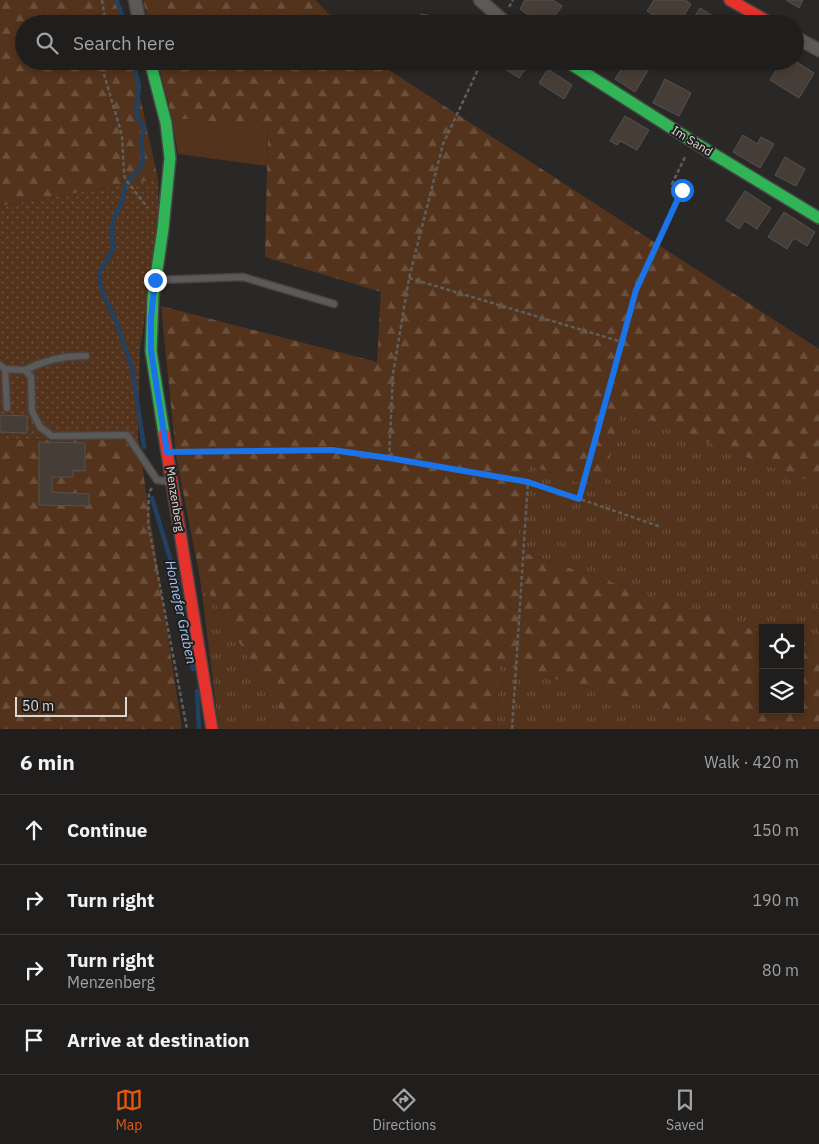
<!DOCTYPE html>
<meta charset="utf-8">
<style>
:root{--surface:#201e1c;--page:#282725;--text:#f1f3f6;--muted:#a2a2a3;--line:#3d3c3b;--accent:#ea580c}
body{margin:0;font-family:"IBM Plex Sans",sans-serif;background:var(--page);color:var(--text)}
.controls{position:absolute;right:15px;bottom:15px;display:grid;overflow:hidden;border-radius:0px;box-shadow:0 2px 8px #0003}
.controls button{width:45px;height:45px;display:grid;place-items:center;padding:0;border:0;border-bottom:1px solid var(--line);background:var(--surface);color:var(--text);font:25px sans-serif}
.scale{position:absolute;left:15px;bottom:12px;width:112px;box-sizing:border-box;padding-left:5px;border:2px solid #dbd9d8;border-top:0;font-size:14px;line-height:18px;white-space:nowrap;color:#dbd9d8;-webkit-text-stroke:4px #211e1c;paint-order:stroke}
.stop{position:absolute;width:15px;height:15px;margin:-11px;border:4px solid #1a73e8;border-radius:50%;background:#fff}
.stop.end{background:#1a73e8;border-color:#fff;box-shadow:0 1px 5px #0008}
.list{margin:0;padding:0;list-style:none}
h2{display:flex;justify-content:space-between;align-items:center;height:65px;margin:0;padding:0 20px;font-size:21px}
h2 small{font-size:16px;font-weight:400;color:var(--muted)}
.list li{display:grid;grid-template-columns:32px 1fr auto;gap:15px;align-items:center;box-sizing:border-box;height:70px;padding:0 20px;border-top:1px solid var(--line)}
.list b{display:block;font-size:19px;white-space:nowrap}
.list p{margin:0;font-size:16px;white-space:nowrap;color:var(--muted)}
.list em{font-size:16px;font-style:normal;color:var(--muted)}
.icon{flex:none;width:28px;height:28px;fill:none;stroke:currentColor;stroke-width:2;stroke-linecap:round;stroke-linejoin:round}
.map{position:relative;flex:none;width:819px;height:729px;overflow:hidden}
.search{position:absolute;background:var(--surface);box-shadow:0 2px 8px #0003;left:15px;right:15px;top:15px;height:55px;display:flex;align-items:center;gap:12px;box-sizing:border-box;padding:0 18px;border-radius:28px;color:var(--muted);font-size:19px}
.sheet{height:345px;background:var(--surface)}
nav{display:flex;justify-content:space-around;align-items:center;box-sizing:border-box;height:70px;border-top:1px solid var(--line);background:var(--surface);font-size:14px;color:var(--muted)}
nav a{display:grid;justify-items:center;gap:2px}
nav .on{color:var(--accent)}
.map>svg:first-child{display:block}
.grass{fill:url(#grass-tufts)}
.forest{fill:url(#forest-firs)}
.park{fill:url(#park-dots)}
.garden{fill:#53331c}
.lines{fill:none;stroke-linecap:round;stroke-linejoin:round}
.stream{stroke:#23405f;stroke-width:4.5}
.building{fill:#463d36;stroke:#545351}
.lane-casing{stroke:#474544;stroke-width:9}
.street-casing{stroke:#474544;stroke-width:15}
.fast-casing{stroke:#474544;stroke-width:14}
.jam-casing{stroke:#474544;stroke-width:14}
.path{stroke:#5f5e5c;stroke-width:2.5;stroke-dasharray:4 2.5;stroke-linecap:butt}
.lane{stroke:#5b5a59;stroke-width:6}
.street{stroke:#5b5a59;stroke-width:12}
.fast{stroke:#30b455;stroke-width:11}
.jam{stroke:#e5322d;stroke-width:11}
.route{stroke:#1a73e8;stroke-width:6}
.labels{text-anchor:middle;stroke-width:4;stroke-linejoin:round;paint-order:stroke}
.street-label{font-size:12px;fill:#dbd9d8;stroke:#211e1c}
.water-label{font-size:14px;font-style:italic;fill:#9ec7f8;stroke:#211e1c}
</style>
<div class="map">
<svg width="819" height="729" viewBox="0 0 819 729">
<defs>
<pattern id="grass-tufts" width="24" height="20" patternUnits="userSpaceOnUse" patternTransform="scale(1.25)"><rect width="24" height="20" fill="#53331c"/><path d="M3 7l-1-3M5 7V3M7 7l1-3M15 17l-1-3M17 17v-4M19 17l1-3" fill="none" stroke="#6b503c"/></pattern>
<pattern id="forest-firs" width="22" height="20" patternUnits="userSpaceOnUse" patternTransform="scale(1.25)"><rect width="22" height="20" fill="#53331c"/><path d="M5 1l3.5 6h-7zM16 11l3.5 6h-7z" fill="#6b503c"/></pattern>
<pattern id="park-dots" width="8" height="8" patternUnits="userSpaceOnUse" patternTransform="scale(1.25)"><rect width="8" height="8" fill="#53331c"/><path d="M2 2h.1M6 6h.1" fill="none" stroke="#6b503c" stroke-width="1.8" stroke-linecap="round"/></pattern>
</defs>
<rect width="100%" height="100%" fill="#2a2826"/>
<path class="grass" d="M621,409L819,485V651L800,645V628H763V633L516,550L529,465L602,491Z
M200,578L277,705L294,729H219Z
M499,664L741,729H496Z"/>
<path class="forest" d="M0,0H119L124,24H24V61H132L158,179L0,206Z
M143,0H315L339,24H149Z
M158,61H375L819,349V485L621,409L602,491L529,465L516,550L763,633V710H800V645L819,651V729H741L499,664L496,729H294L277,705L200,578L176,456L161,306L377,362L381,292L265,257L268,127L172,118Z
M138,438L182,729H0V440Z"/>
<path class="park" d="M158,179L159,227L140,348L138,438L0,440V206Z"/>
<path class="garden" d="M172,118L268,126L267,166L178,154Z"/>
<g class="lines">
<path class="stream" d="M116,0L126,24
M133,61L139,86L136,111L138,119L142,124L144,130L141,139L143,160L140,168L125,186L122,202L114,217L112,230L113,250L99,273L102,292L116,321L132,367L144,447
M152,498L177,581L193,669
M197,691L199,729"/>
</g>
<path class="building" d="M525,0H553L562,6L549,24H541L520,9Z
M654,0H685L691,4L679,24H668L647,11Z
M786,0H803L799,8Z
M700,8L726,24H690Z
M421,14L479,24H419Z
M578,15L591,24H572Z
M386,18L406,21L405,24H385Z
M493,61H531L519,78Z
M627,61H647L652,64L635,92L615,79Z
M739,61H757L753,69Z
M782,61H795L814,73L799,98L770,80Z
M548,69L572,85L564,99L539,83Z
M665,79L691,93L679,116L653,103Z
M625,116L649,130L637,150L620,141L617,145L610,141Z
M743,135L757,144L761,137L774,144L760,168L733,152Z
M785,157L805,169L796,186L775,175Z
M745,191L771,208L757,229L745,221L739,229L726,220Z
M784,212L815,232L807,246L794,238L787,249L768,237Z
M0,415L27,416V433L0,432Z
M39,442L85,443V471L73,470V477H52V492L89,494V506L39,505Z"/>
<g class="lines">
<defs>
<path id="lane" d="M157,280L243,277L334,304
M0,365L5,369L25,370L31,377L32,411L40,427L52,436L127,435L157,480L171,482
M5,369L7,408
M25,370C46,360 62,356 86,356"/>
<path id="street" d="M135,0L140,24
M480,0L507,24
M795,37L819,50"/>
<path id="fast" d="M150,61L166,123L170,158L163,229L153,297L151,351L164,434
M566,61L692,141L819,218"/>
<path id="jam" d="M730,0L772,24
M164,434L212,729"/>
</defs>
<use href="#lane" class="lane-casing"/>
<use href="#street" class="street-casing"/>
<use href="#fast" class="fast-casing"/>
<use href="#jam" class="jam-casing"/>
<path class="path" d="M102,0L106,24
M509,7L513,0
M104,61L103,71L122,135L124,175L126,180L148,208
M409,278L622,342
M184,452L332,450L389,458L528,481L661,527
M389,458L393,374L409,278L443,144L482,61
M152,488L149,492L148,523L187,729
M579,499L636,290L682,190L672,184L686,155
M512,729L528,481"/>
<use href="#lane" class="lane"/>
<use href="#street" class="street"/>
<use href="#fast" class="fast"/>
<use href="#jam" class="jam"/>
</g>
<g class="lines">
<path class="route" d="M155,280L151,318V351L167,452L332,450L389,458L528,482L579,499L636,290L682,190"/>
</g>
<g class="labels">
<g class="street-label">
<text transform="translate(692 141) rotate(32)" y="4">Im Sand</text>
<text transform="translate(175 499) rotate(81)" y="4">Menzenberg</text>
</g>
<g class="water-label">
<text transform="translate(181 612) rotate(78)" y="5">Honnefer Graben</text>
</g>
</g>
</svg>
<div class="controls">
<button><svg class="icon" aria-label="locate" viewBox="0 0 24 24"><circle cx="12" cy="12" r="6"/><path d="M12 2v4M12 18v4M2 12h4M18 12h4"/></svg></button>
<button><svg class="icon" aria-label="layers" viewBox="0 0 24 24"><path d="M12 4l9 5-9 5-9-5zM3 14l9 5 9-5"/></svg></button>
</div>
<div class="scale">50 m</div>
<div class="stop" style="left:682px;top:190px"></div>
<div class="stop end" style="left:155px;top:280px"></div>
<div class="search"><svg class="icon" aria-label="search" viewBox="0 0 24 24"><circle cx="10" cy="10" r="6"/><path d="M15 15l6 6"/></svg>Search here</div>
</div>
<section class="sheet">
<h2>6 min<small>Walk · 420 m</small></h2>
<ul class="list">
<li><svg class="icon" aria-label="ahead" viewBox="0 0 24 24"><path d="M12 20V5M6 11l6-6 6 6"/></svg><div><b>Continue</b></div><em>150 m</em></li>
<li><svg class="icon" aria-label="right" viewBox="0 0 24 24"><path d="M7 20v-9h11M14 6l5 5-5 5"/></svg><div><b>Turn right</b></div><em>190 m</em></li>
<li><svg class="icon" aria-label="right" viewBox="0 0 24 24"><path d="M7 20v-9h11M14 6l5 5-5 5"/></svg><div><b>Turn right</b><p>Menzenberg</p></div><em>80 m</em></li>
<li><svg class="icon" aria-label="arrive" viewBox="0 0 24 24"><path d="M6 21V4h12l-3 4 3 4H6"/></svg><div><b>Arrive at destination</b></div></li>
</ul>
</section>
<nav>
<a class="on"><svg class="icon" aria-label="map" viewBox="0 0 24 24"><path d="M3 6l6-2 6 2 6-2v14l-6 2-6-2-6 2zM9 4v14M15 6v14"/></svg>Map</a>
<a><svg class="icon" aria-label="directions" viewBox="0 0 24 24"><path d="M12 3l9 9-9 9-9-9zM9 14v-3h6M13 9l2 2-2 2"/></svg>Directions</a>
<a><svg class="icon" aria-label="saved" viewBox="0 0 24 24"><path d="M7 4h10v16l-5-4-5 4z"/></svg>Saved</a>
</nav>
